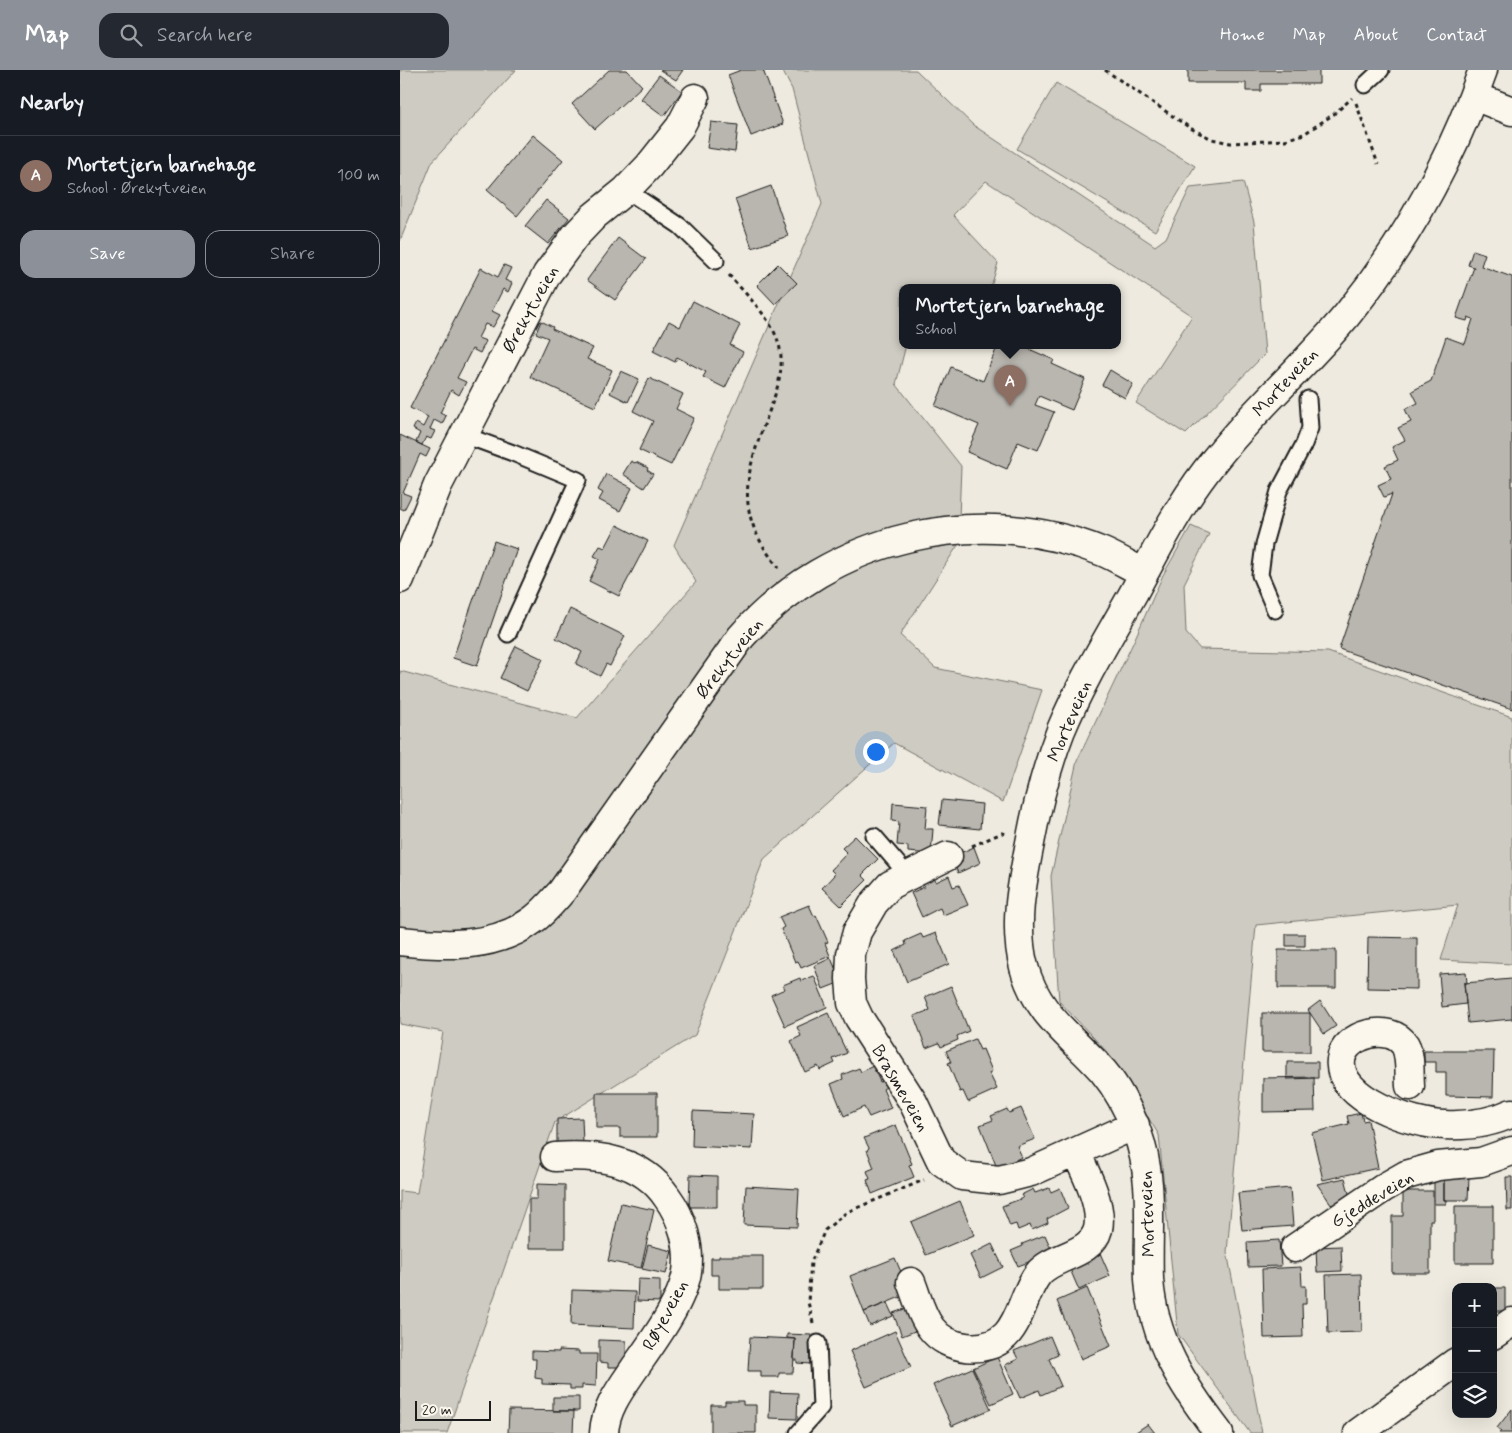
<!DOCTYPE html>
<meta charset="utf-8">
<style>
:root{--surface:#171b24;--page:#242831;--text:#f1f3f6;--muted:#9ea1a6;--line:#363941;--accent:#8c9099}
body{margin:0;font-family:Mynerve,sans-serif;background:var(--page);color:var(--text)}
.controls{position:absolute;right:15px;bottom:15px;display:grid;overflow:hidden;border-radius:10px;box-shadow:0 5px 20px #0002}
.controls button{width:45px;height:45px;display:grid;place-items:center;padding:0;border:0;border-bottom:1px solid var(--line);background:var(--surface);color:var(--text);font:25px sans-serif}
.scale{position:absolute;left:15px;bottom:12px;width:76px;box-sizing:border-box;padding-left:5px;border:2px solid #1c1c1c;border-top:0;font-size:14px;line-height:18px;white-space:nowrap;color:#1c1c1c;-webkit-text-stroke:4px #fbf7ec;paint-order:stroke}
.you{position:absolute;left:475px;top:681px;width:18px;height:18px;margin:-12px;border:4px solid #fff;border-radius:50%;background:#1a73e8;box-shadow:0 0 0 8px #1a73e833}
.badge{display:grid;place-items:center;width:32px;height:32px;border-radius:50%;background:var(--accent);color:#fff;font-size:16px;font-weight:700}
.pin{position:absolute;translate:-50% -41px;filter:drop-shadow(0 1px 2px #0008)}
.pin::after{content:'';position:absolute;top:26px;width:18px;height:15px;background:inherit;clip-path:polygon(0 0,100% 0,50% 100%)}
.popup{position:absolute;left:499px;top:214px;width:222px;height:65px;box-sizing:border-box;display:grid;place-content:center;border-radius:10px;background:var(--surface);filter:drop-shadow(0 1px 4px #0005);font-size:16px;white-space:nowrap;color:var(--muted)}
.popup b{font-size:19px;color:var(--text)}
.popup::after{content:'';position:absolute;left:50%;top:100%;margin-left:-10px;border:10px solid transparent;border-top-color:var(--surface)}
.list{margin:0;padding:0;list-style:none}
h2{display:flex;justify-content:space-between;align-items:center;height:65px;margin:0;padding:0 20px;font-size:21px}
h2 small{font-size:16px;font-weight:400;color:var(--muted)}
.list li{display:grid;grid-template-columns:32px 1fr auto;gap:15px;align-items:center;box-sizing:border-box;height:80px;padding:0 20px;border-top:1px solid var(--line)}
.list b{display:block;font-size:19px;white-space:nowrap}
.list p{margin:0;font-size:16px;white-space:nowrap;color:var(--muted)}
.list em{font-size:16px;font-style:normal;color:var(--muted)}
.actions{display:flex;gap:10px;padding:15px 20px}
.actions a{flex:1;padding:11px 0;border:1px solid var(--accent);border-radius:15px;text-align:center;font-size:18px;color:var(--accent)}
.actions .main{background:var(--accent);color:#fff}
.icon{flex:none;width:28px;height:28px;fill:none;stroke:currentColor;stroke-width:2;stroke-linecap:round;stroke-linejoin:round}
.map{position:relative;flex:none;width:1112px;height:1363px;overflow:hidden}
header{display:flex;align-items:center;gap:30px;box-sizing:border-box;height:70px;padding:0 25px;background:var(--accent);color:#fff}
header strong{font-size:24px}
nav{display:flex;gap:28px;margin-inline-start:auto;font-size:18px}
.search{width:350px;height:45px;background:var(--page);display:flex;align-items:center;gap:12px;box-sizing:border-box;padding:0 18px;border-radius:15px;color:var(--muted);font-size:19px}
main{display:flex}
aside{flex:1;background:var(--surface)}
.map>svg:first-child{display:block}
.green{fill:#ceccc2;stroke:#75746f}
.building{fill:#b9b6af;stroke:#1c1c1c}
.lines{fill:none;stroke-linecap:round;stroke-linejoin:round}
.lane-casing{stroke:#1c1c1c;stroke-width:19}
.street-casing{stroke:#1c1c1c;stroke-width:31}
.path{stroke:#1c1c1c;stroke-width:3;stroke-dasharray:4 4;stroke-linecap:butt}
.lane{stroke:#fbf7ec;stroke-width:15}
.street{stroke:#fbf7ec;stroke-width:28}
.labels{text-anchor:middle;stroke-width:5;stroke-linejoin:round;paint-order:stroke}
.street-label{font-size:18px;fill:#1c1c1c;stroke:#fbf7ec}
</style>
<header>
<strong>Map</strong>
<div class="search"><svg class="icon" aria-label="search" viewBox="0 0 24 24"><circle cx="10" cy="10" r="6"/><path d="M15 15l6 6"/></svg>Search here</div>
<nav><a>Home</a><a>Map</a><a>About</a><a>Contact</a></nav>
</header>
<main>
<aside>
<h2>Nearby<small></small></h2>
<ul class="list">
<li><span class="badge" style="background:#8d6e63">A</span><div><b>Mortetjern barnehage</b><p>School · Ørekytveien</p></div><em>100 m</em></li>
</ul>
<div class="actions"><a class="main">Save</a><a>Share</a></div>
</aside>
<div class="map">
<svg width="1112" height="1363" viewBox="0 0 1112 1363">
<rect width="100%" height="100%" fill="#eeeadf"/>
<filter id="ink" filterUnits="userSpaceOnUse"><feTurbulence type="fractalNoise" baseFrequency=".02" numOctaves="2"/><feDisplacementMap in="SourceGraphic" scale="10" xChannelSelector="R" yChannelSelector="G"/><feConvolveMatrix kernelMatrix="1 2 1 2 8 2 1 2 1" color-interpolation-filters="sRGB"/></filter>
<g filter="url(#ink)">
<path class="green" d="M0,0H116L32,92L0,171Z
M382,0H516L573,55L755,176L766,168L790,118L843,112L854,152L865,284L786,364L736,333L792,246L586,111L553,145L598,193L591,217H502V275H506L496,314L561,396L558,475L500,565L535,598L642,620L603,732L494,673L364,789L295,965L155,1052L47,1363H0V1121L17,1123L43,962L0,954V601L177,648L296,512L274,475L422,134L392,19Z
M656,13L795,96L755,161L617,79Z
M791,456L809,464L784,514L786,563L800,579L928,582L1112,647V894L1041,890L1058,835L856,855L827,1182L862,1363H850L778,1264L759,1065L708,983L659,931L651,806L677,691L733,573L763,505Z"/>
<path class="building" d="M209,0H227L242,16L195,59L172,34Z
M260,0H283L276,10Z
M341,0H363L383,54L351,66L328,5Z
M788,0H919V14H861V21H846V13H788Z
M259,5L282,21L264,46L241,29Z
M311,52L338,55L335,82L307,78Z
M133,65L163,90L117,146L87,120Z
M371,116L388,166L352,178L335,129Z
M146,130L169,148L148,174L125,156Z
M218,168L246,189L215,230L187,210Z
M1073,180L1085,184L1081,196L1112,207V639L939,579L992,424L984,427L978,415L991,409L985,396L998,390L992,377L1005,370L998,358L1011,352L1005,339L1018,333L1012,321L1031,311L1046,267L1065,274L1073,249L1068,247L1067,251L1056,248L1074,197L1068,195Z
M378,194L397,213L375,234L357,215Z
M104,195L111,198L105,210L112,213L108,222L103,219L92,241L100,245L93,257L85,254L78,268L86,271L80,283L72,279L57,308L66,312L59,325L51,320L40,343L46,346L42,354L34,350L30,359L35,361L31,369L26,367L22,375L16,372L20,363L13,359L16,353L23,357L28,347L10,338L81,198L98,207Z
M293,231L340,255L330,275L343,282L325,318L303,307L306,302L277,287L275,292L253,281L269,251L280,257Z
M141,251L153,257L152,259L193,278L187,289L212,300L195,337L130,307L148,268L136,263Z
M598,275L611,280L613,275H620L654,290L652,294L685,309L672,340L639,326L635,335L654,342L638,380L618,372L607,399L567,382L579,355L535,336L551,297L583,311Z
M710,300L733,314L725,328L702,315Z
M221,301L239,309L228,332L210,323Z
M249,308L283,324L276,339L294,348L271,395L239,380L253,351L233,341Z
M0,365L30,379L26,387L20,384L3,423L11,426L4,440L0,438Z
M231,391L235,393L236,392L248,398L247,400L253,404L244,418L223,404Z
M206,404L232,418L220,441L199,430L203,423L198,420Z
M217,455L248,471L219,526L189,511L200,489L194,486L200,476L205,478Z
M94,471L117,479L77,596L53,588Z
M170,539L225,566L210,596L206,594L200,606L176,594L182,582L156,568Z
M116,576L143,589L127,621L100,608Z
M542,730L582,734L580,759L539,755Z
M493,733L527,736L525,759H533L531,784L508,782V776L497,775L499,752L492,751Z
M455,766L478,789L462,805L467,810L441,836L422,818L435,804L431,800L447,783L442,778Z
M574,777L580,793L558,803L551,787Z
M533,806L536,812L549,806L553,817L559,815L568,835L543,845L540,838L522,847L511,823L524,817L521,811Z
M409,835L414,846L416,845L428,872L425,873L430,886L401,898L398,891L395,892L381,859L384,857L379,847Z
M536,863L549,894L507,912L494,881L506,875L505,871L521,864L523,868Z
M886,864H905V876H886Z
M968,867L1017,868V919L967,918Z
M878,880H936V918H878Z
M431,888L441,912L423,919L414,896Z
M1066,902L1067,913H1064L1066,934L1042,937L1039,904Z
M414,906L427,937L385,956L371,925L385,919L383,915L400,908L401,911Z
M1112,909V949L1068,953L1064,913Z
M551,916L569,961L557,966L558,970L541,977L539,973L526,978L514,946L530,940L525,927Z
M920,931L936,956L924,964L908,940Z
M428,943L447,983L433,989L435,993L420,1000L418,996L405,1002L391,971L401,966L397,957Z
M862,943H910V982H862Z
M575,969L580,980L583,979L592,1001L589,1003L597,1019L568,1032L563,1021L560,1022L548,993L551,992L546,981Z
M1024,981H1094L1093,1027L1046,1026V1002H1036V992H1024Z
M887,992H918V1008L887,1009Z
M473,996L480,1012L483,1011L486,1017L483,1019L491,1038L469,1047L464,1037L444,1046L431,1014L443,1009L442,1005L459,998L461,1002Z
M914,1007L915,1041L863,1042V1008Z
M196,1023H257V1067H220V1058H196Z
M621,1038L635,1069L617,1076L622,1087L597,1098L580,1055L593,1050L591,1046L607,1039L609,1043Z
M293,1041L354,1044L352,1079L292,1076Z
M961,1043L963,1051L968,1050L978,1098L923,1110L912,1063L949,1054L947,1046Z
M182,1048L183,1073L157,1074V1049Z
M496,1055L512,1094L509,1095L514,1107L472,1124L467,1110L470,1109L467,1101L474,1098L467,1080L469,1078L464,1068Z
M290,1105L317,1106V1137H289Z
M1034,1106H1044V1130H1046V1134H1034Z
M1044,1106L1069,1107L1068,1130H1044Z
M1106,1107H1112V1140H1107Z
M945,1108L950,1127L934,1138L917,1114Z
M137,1114L165,1115V1178H129V1129H137Z
M346,1116L399,1119L397,1157L344,1155Z
M649,1118L651,1122L660,1118L668,1138L647,1149L648,1153L632,1160L630,1155L618,1160L616,1154L610,1156L602,1136L623,1128L621,1125L633,1119L635,1123Z
M890,1118L893,1156L842,1160L838,1123Z
M1003,1121H1033V1150H1030V1203H992V1146H1003Z
M560,1131L574,1165L526,1185L511,1152Z
M221,1133L254,1140L241,1198L208,1191Z
M1055,1136H1093V1193H1055Z
M645,1165L653,1183L618,1196L611,1181L623,1176L622,1174Z
M879,1170L881,1196L848,1197L847,1172Z
M592,1174L603,1197L581,1208L570,1185Z
M248,1175L272,1181L266,1204L242,1199Z
M941,1176L942,1201L917,1202L916,1177Z
M700,1183L710,1206L679,1220L669,1197Z
M319,1186H363V1219H319V1205H311V1188H319Z
M495,1188L510,1223L464,1242L450,1206Z
M901,1197L902,1216H906V1234H902L903,1267L864,1268L862,1199Z
M961,1204L962,1262L928,1263L926,1205Z
M238,1209L260,1210V1232L237,1231Z
M687,1218L711,1276L681,1289L657,1231Z
M1093,1218H1105V1241H1093Z
M172,1220L235,1222L234,1258L171,1255Z
M487,1233L493,1246L470,1256L464,1242Z
M516,1235L525,1257L502,1266L493,1243Z
M495,1261L511,1297L466,1317L450,1281Z
M387,1264L411,1265L410,1294L397,1293V1290H394L395,1269L387,1268Z
M650,1266L658,1285L649,1289L661,1316L641,1325L639,1320L620,1328L605,1295L618,1289L614,1281Z
M350,1267L395,1269L393,1303H379V1307H361V1301H348Z
M199,1270L226,1271V1297H208V1293L199,1292Z
M159,1280L179,1281V1284H197L196,1316L182,1315V1319H170V1315L142,1314V1309L135,1308L136,1289H132V1281L159,1282Z
M597,1287L613,1324L591,1334L573,1298Z
M572,1298L591,1339L552,1356L533,1315Z
M370,1322L398,1323L397,1349L369,1348Z
M153,1327H179V1341H153Z
M325,1331H343V1335H356V1363H311V1335H325Z
M1112,1339V1363H1099L1101,1361L1097,1358Z
M109,1340L174,1341L173,1363H108Z
M748,1354L755,1363H736V1362Z"/>
<g class="lines">
<defs>
<path id="lane" d="M965,15L981,0
M226,120L280,156L316,191
M64,365L113,383L178,410L108,564
M875,540L860,505L864,474L879,421L904,374L910,358L908,329
M474,766L499,795L505,807
M398,1363L421,1337L418,1273"/>
<path id="street" d="M1074,26L1112,41
M0,509L38,415L147,204L175,166L194,146L226,120L249,96L280,57L295,28
M548,786L490,815L474,833L457,862L451,884L450,909L452,933L459,948L513,1032L541,1091L562,1106L599,1110L631,1102L735,1055
M0,871C45,876 94,879 133,850C144,842 153,831 162,821L341,567C430,466 578,431 703,482C717,488 730,496 744,503
M1010,1016C1009,1004 1011,986 1005,975C990,952 944,964 941,990C936,1029 1014,1055 1045,1055C1068,1056 1091,1053 1112,1043
M155,1087C197,1084 241,1089 267,1127C282,1147 291,1177 287,1202C282,1233 252,1273 234,1299C221,1318 205,1339 204,1363
M895,1178L985,1117L1006,1105L1038,1096L1081,1092L1112,1081
M511,1212C517,1227 521,1245 531,1258C547,1280 586,1285 606,1265C622,1248 624,1222 638,1204C653,1185 691,1186 698,1159C703,1136 686,1103 676,1083
M1093,1265L1112,1252
M819,1363C783,1316 753,1270 749,1209C747,1159 755,1111 737,1062C729,1041 718,1019 703,1001C672,966 637,945 624,897C613,856 622,813 630,773C637,735 647,696 661,660C681,612 709,567 734,522C756,481 777,439 806,401C848,345 902,299 947,245C1006,172 1052,88 1083,0
M958,1363L1056,1292"/>
</defs>
<use href="#lane" class="lane-casing"/>
<use href="#street" class="street-casing"/>
<path class="path" d="M705,0L790,58L812,69L830,73L885,70L904,64L934,44L952,28
M956,33L978,94
M329,205C347,226 375,251 380,279C384,300 377,320 370,339C346,403 331,440 379,498
M572,776L602,763L606,764
M413,1253L408,1232L411,1192L425,1160L447,1142L524,1110"/>
<use href="#lane" class="lane"/>
<use href="#street" class="street"/>
</g>
</g>
<g class="labels">
<g class="street-label">
<text transform="translate(130 239) rotate(-61)" y="6">Ørekytveien</text>
<text transform="translate(885 312) rotate(-47)" y="6">Morteveien</text>
<text transform="translate(329 588) rotate(-52)" y="6">Ørekytveien</text>
<text transform="translate(669 651) rotate(-67)" y="6">Morteveien</text>
<text transform="translate(501 1018) rotate(60)" y="6">Brasmeveien</text>
<text transform="translate(972 1129) rotate(-31)" y="6">Gjeddeveien</text>
<text transform="translate(747 1144) rotate(-92)" y="6">Morteveien</text>
<text transform="translate(265 1245) rotate(-62)" y="6">Røyeveien</text>
</g>
</g>
</svg>
<div class="controls">
<button>+</button>
<button>−</button>
<button><svg class="icon" aria-label="layers" viewBox="0 0 24 24"><path d="M12 4l9 5-9 5-9-5zM3 14l9 5 9-5"/></svg></button>
</div>
<div class="scale">20 m</div>
<div class="you"></div>
<div class="pin badge" style="left:610px;top:336px;background:#8d6e63">A</div>
<div class="popup"><b>Mortetjern barnehage</b>School</div>
</div>
</main>
